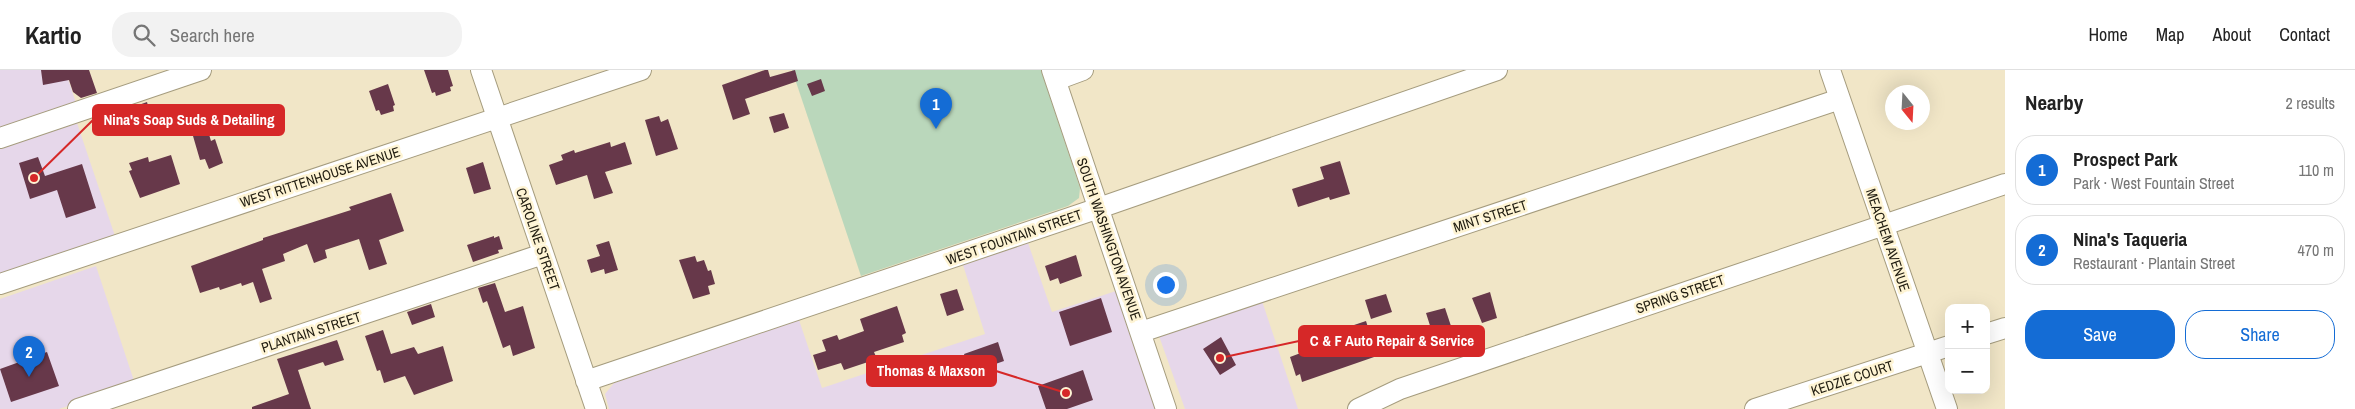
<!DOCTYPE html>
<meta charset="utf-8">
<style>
:root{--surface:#fff;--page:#f2f2f2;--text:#222;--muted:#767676;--line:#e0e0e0;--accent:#146cd5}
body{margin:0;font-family:"Archivo Narrow",sans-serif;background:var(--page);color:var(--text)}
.controls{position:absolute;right:15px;bottom:15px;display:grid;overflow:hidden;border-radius:10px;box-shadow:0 5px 20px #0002}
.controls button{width:45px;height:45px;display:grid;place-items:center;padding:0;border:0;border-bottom:1px solid var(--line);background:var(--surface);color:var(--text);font:25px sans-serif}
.compass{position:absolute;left:1885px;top:15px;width:45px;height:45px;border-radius:50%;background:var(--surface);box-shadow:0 5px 20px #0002;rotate:162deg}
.you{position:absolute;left:1165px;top:214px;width:18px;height:18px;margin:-12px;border:4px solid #fff;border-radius:50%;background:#1a73e8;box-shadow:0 0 0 8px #1a73e833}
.badge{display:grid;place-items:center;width:32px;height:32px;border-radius:50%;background:var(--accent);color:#fff;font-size:16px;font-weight:700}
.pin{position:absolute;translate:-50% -41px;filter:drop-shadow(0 1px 2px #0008)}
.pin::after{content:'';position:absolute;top:26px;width:18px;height:15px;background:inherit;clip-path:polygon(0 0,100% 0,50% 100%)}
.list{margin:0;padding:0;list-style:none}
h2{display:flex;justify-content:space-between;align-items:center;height:65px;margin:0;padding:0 20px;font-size:21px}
h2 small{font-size:16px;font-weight:400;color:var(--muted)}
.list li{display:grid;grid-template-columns:32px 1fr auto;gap:15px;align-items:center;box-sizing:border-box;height:70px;margin:0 10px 10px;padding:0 10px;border:1px solid var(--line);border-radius:20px}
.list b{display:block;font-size:19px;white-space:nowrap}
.list p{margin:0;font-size:16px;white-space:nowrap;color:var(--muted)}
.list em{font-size:16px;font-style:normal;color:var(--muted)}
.actions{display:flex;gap:10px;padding:15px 20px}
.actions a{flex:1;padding:11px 0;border:1px solid var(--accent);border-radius:20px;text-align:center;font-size:18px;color:var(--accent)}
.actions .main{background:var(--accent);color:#fff}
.icon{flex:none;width:28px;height:28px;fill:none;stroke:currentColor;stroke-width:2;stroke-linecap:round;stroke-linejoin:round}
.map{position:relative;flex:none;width:2005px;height:339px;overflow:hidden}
header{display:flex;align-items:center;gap:30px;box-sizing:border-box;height:70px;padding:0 25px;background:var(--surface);border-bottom:1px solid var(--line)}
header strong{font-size:24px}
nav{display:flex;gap:28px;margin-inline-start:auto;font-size:18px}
.search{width:350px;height:45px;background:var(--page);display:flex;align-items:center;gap:12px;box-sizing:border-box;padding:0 18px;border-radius:20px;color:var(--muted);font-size:19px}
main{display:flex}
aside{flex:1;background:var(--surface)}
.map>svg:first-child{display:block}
.commercial{fill:#e6d7ea}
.green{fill:#bad7bb}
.building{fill:#67384a}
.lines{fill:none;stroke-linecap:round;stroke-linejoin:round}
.minor-casing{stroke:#a59c7e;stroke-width:22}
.minor{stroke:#fff;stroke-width:20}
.labels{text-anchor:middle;stroke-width:5;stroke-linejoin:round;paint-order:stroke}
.street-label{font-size:14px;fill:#201c10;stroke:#fef4d4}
.leader{fill:none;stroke:#d62828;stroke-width:2}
.callout-dot{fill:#d62828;stroke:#fef4d4;stroke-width:2}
.callout{fill:#d62828;stroke:#d62828;stroke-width:2}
.callout-label{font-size:15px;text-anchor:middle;font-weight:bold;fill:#fff}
</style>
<header>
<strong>Kartio</strong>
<div class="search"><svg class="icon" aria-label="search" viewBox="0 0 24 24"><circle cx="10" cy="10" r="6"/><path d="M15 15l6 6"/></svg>Search here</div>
<nav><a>Home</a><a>Map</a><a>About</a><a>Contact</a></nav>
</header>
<main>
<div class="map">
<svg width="2005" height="339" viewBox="0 0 2005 339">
<rect width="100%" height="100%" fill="#f1e6c7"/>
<path class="commercial" d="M0,0H65L77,36L0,62Z
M75,47L115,166L0,204V72Z
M1028,173L1052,242L1116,221L1157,339H609L605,324L614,313L799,250L822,318L985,264L963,195Z
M96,196L135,314L59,339H0V229Z
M1261,228L1298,339H1185L1159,266Z"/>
<path class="green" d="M792,0H1041L1080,118L1079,128L1068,136L861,206Z"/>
<path class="building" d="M41,0H89L97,23L81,28L73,22L69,10L43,15Z
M424,0H448L453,16L450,17L451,21L436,26L435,22L432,23Z
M765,0H768L770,7L795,0L798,11L745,29L750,44L733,50L722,15Z
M821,9L825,21L812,26L807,14Z
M388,14L395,35L393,36L394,41L381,45L379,40L376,41L369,21Z
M147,32L151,47L112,60L108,46Z
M784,43L789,58L774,63L769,47Z
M659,46L661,52L668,49L678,79L656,86L645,50Z
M208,61L211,71L215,69L223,93L209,99L205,89L200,90L193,66Z
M610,72L611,77L625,72L632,94L605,102L613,123L594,129L587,105L556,115L549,95L563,90L561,85L574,80L575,83Z
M171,85L180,114L140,128L129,101L132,100L129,93L148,87L149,92Z
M38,87L45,106L82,94L96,138L66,148L57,120L30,129L19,93Z
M1340,91L1350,124L1330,130L1329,127L1298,137L1292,119L1324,109L1320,97Z
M483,92L491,119L474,124L466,98Z
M391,123L404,161L379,170L387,194L369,200L359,169L325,180L327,188L314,193L307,174L283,184L285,191L262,199L272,229L260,233L253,212L242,216L241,213L220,220L219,217L200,223L191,196L263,170V168L351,140L349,137Z
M494,166V168L499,166L503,179L498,180L499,183L473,192L467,175Z
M609,171L618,200L605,204L604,199L591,203L587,190L600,186L596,175Z
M1076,185L1082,206L1060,214L1058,208L1050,211L1045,196Z
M695,186L697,192L704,190L708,201L711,200L715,214L708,216L710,224L693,229L679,190Z
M495,213L505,242L523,236L535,278L513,286L510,275L503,278L487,231L483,233L478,218Z
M957,219L964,240L947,246L940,224Z
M1490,222L1497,248L1482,253L1472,228Z
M1386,224L1392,242L1371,249L1365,230Z
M1101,228L1112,262L1070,276L1059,242Z
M431,234L435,247L412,255L407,242Z
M897,236L906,263L902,265L904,272L874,282L877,289L844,300L841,293L818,300L813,285L826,281L822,270L837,265L839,270L864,261L860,249Z
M1445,238L1452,259L1433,265L1426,243Z
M1366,251L1377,286L1302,312L1300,304L1296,306L1290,287L1306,281L1307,285L1331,277L1328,270L1338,266L1336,261Z
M383,260L391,284L414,277L418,284L443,276L453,311L414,325L405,306L384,313L380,300L377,301L365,266Z
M1221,267L1236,295L1220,305L1203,279Z
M337,270L344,290L325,296L323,292L298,300L311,339H252V337L289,324L277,289Z
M998,272L1004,291L970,303L964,284Z
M47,282L59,316L11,332L0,299Z
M1083,300L1093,330L1067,339H1046L1038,316Z"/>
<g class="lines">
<defs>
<path id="minor" d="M481,0L596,339
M1052,0L1166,339
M1830,0L1947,339
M1056,10L1083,0
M0,68L201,0
M0,214L641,0
M1141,262L1840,29
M1986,264L2005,258
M586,311L1099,138L1497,0
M78,339L543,184
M1358,339L1400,319L2005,114
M1755,339L1949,276"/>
</defs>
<use href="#minor" class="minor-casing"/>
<use href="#minor" class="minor"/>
</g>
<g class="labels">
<g class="street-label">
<text transform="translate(320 107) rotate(-18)" y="5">WEST RITTENHOUSE AVENUE</text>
<text transform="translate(1490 146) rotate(-18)" y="5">MINT STREET</text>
<text transform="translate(1014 167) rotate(-19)" y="5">WEST FOUNTAIN STREET</text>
<text transform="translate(538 169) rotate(71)" y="5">CAROLINE STREET</text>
<text transform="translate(1109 169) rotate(71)" y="5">SOUTH WASHINGTON AVENUE</text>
<text transform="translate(1888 170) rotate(71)" y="5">MEACHEM AVENUE</text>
<text transform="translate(1680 224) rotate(-19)" y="5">SPRING STREET</text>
<text transform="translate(311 262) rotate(-18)" y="5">PLANTAIN STREET</text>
<text transform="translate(1852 308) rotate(-18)" y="5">KEDZIE COURT</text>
</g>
</g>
<path class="leader" d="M34 108L93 50M1220 288L1299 271M1066 323L996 301"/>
<g class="callout-dot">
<circle cx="34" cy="108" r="5"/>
<circle cx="1220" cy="288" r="5"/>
<circle cx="1066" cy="323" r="5"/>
</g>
<g class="callout">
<rect x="93" y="35" width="191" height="30" rx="5"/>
<rect x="1299" y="256" width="185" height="30" rx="5"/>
<rect x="867" y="286" width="129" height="30" rx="5"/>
</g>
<g class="callout-label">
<text x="189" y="55">Nina's Soap Suds &amp; Detailing</text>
<text x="1392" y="276">C &amp; F Auto Repair &amp; Service</text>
<text x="931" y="306">Thomas &amp; Maxson</text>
</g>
</svg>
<div class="controls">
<button>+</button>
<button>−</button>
</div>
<svg class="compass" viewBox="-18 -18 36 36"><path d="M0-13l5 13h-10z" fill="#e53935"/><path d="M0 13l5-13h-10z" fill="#767676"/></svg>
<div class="you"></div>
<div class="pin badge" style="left:936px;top:59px">1</div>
<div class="pin badge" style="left:29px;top:307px">2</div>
</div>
<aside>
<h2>Nearby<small>2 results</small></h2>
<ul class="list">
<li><span class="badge">1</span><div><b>Prospect Park</b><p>Park · West Fountain Street</p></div><em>110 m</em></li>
<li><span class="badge">2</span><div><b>Nina's Taqueria</b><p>Restaurant · Plantain Street</p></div><em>470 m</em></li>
</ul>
<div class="actions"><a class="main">Save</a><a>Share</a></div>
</aside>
</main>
